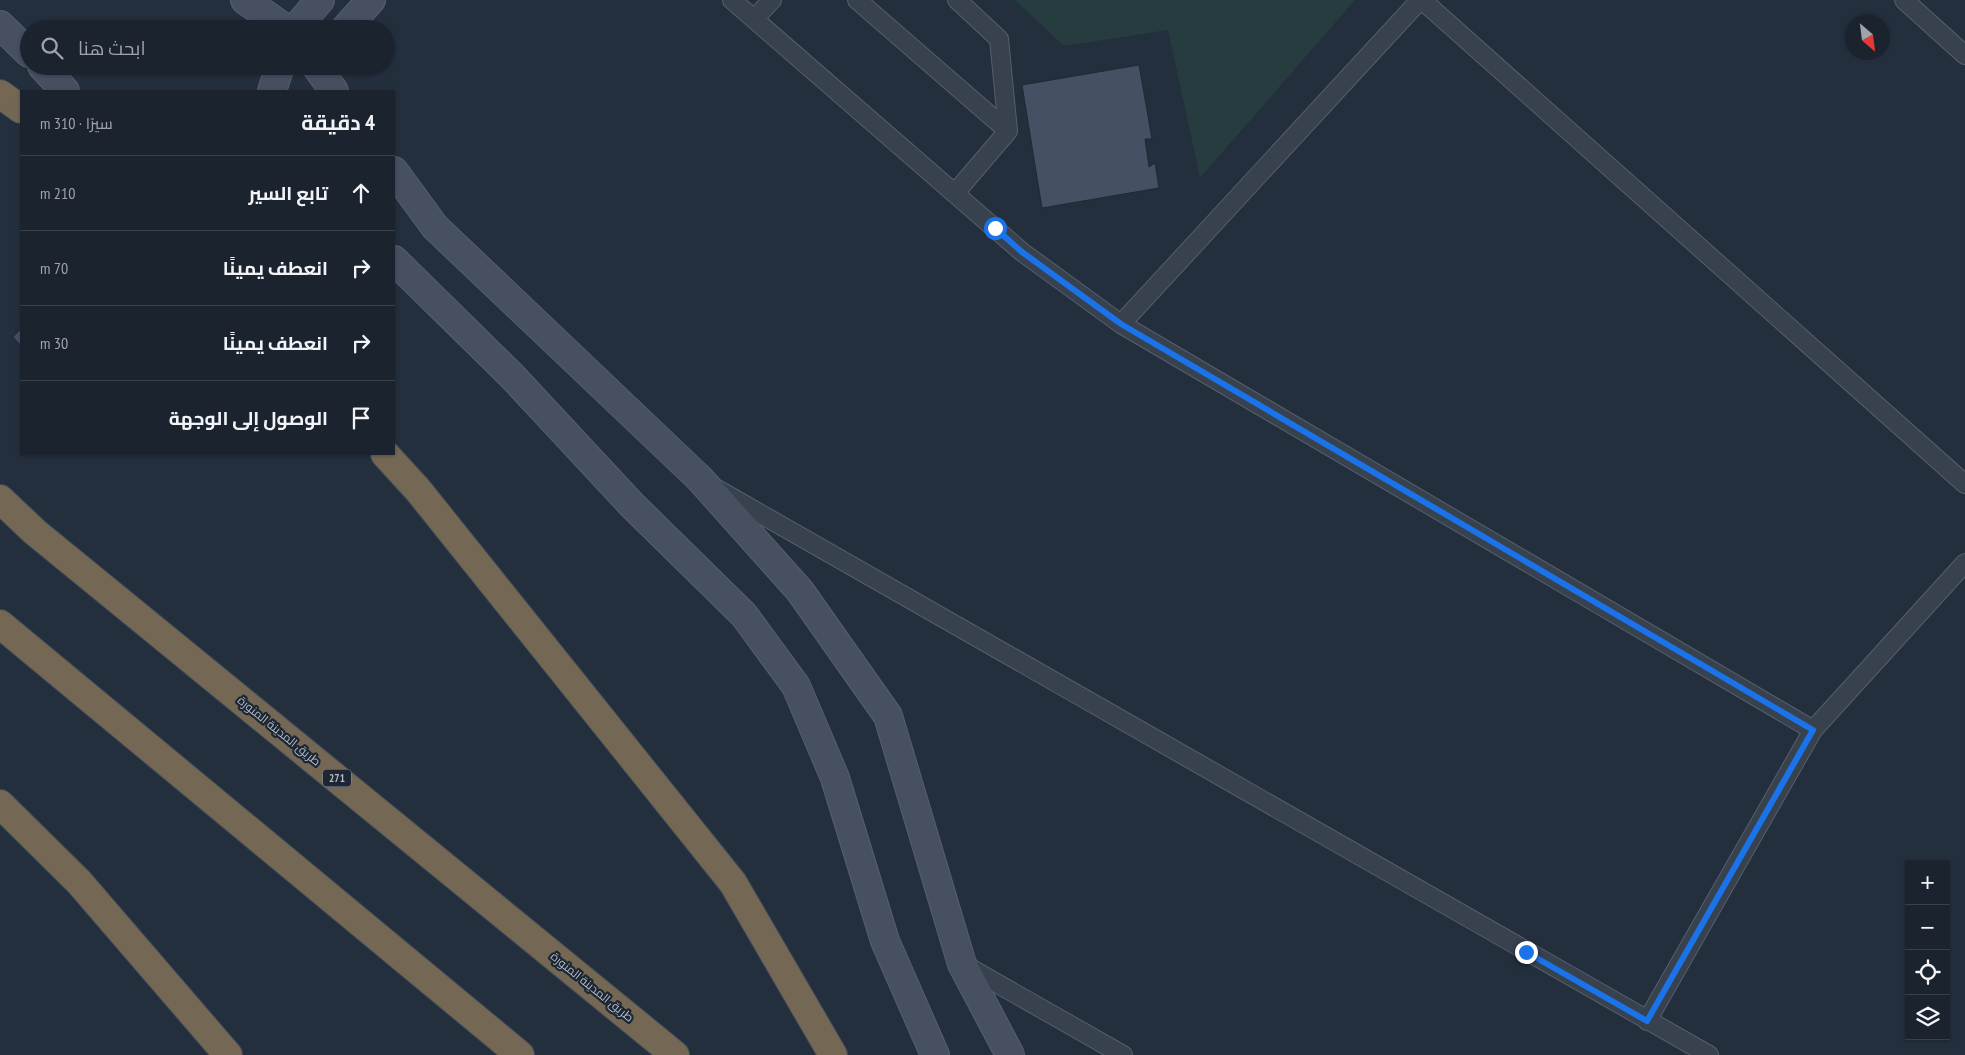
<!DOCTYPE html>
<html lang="ar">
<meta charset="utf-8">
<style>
:root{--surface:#1b232e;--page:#282f3a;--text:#f1f3f6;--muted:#a0a4aa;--line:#39404a}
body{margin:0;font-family:"PT Sans Narrow",Cairo,sans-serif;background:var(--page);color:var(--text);direction:rtl}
.controls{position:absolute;right:15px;bottom:15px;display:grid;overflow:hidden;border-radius:0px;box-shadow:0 1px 4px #0004}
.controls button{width:45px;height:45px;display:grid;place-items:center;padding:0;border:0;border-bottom:1px solid var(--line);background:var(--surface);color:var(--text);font:25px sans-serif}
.compass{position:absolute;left:1845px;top:15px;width:45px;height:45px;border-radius:50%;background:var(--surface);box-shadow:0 1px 4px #0004;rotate:152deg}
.stop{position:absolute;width:15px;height:15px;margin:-11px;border:4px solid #1a73e8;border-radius:50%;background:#fff}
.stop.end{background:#1a73e8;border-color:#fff;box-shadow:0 1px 5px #0008}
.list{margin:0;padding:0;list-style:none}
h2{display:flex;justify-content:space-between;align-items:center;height:65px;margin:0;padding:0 20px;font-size:21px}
h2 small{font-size:16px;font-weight:400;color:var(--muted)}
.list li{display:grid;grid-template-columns:32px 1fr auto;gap:15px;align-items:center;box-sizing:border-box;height:75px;padding:0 20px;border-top:1px solid var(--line)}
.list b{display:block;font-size:19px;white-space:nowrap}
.list em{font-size:16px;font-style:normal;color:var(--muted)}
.icon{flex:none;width:28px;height:28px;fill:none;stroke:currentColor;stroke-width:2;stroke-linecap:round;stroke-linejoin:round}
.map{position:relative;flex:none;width:1965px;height:1055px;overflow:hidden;direction:ltr}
.search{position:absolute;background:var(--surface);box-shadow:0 1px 4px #0004;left:20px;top:20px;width:375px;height:55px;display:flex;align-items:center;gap:12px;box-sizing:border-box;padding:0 18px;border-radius:28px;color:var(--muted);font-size:19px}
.panel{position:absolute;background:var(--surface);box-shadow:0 1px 4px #0004;left:20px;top:90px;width:375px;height:365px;border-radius:0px;direction:rtl}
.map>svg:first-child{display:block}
.green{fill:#263c3f}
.building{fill:#455162;stroke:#1f2835}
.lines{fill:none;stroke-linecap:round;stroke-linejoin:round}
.lane-casing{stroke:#565f6c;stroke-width:20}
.secondary-casing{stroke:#565f6c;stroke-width:30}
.highway-casing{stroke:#434c59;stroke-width:30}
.lane{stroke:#38414e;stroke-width:18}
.secondary{stroke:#465061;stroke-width:28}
.highway{stroke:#746855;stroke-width:28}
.route{stroke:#1a73e8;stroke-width:6}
.labels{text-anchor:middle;stroke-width:4.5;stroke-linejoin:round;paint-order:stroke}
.shield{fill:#1d2633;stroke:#878f9c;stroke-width:1}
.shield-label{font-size:11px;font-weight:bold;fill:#b4bcc9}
.street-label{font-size:12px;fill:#b4bcc9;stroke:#1d2633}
</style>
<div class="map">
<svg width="1965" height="1055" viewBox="0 0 1965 1055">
<rect width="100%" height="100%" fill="#242f3e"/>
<path class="green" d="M1015,0H1355L1200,178L1168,30L1064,46Z"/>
<path class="building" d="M1139,65L1152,139H1145L1149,167L1155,163L1159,188L1042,208L1022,85Z
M21,329V346L13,337Z"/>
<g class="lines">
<defs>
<path id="lane" d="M732,0L1022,252L1121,324L1813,730
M857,0L1008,131L955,193
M957,0L999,39L1008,131
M1422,0L1965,484
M1904,0L1965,55
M755,18L772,0
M1121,324L1420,0
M717,489L1709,1055
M963,964L1123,1055
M1647,1021L1813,730L1965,563"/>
<path id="secondary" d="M245,0L286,29
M0,25L29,53
M295,29L320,0
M345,29L371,0
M42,66L65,91
M316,66L334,91
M272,91L280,66
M394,171L435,227L700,479L800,591L888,716L962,964L1010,1055
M394,260L512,376L632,505L744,615L796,686L835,778L885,941L935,1055"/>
<path id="highway" d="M0,94L21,109
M385,454L418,490L733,883L833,1055
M0,499L35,532L675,1055
M0,624L520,1055
M0,804L79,882L228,1055"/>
</defs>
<use href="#lane" class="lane-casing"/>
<use href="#secondary" class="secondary-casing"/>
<use href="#highway" class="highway-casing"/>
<use href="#lane" class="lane"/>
<use href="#secondary" class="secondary"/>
<use href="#highway" class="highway"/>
</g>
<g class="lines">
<path class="route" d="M995,228L1022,252L1121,324L1813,730L1647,1021L1526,952"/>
</g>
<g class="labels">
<rect class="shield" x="323" y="769.5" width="28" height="17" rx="4"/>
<g class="shield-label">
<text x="337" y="782">271</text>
</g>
<g class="street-label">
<text transform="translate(279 731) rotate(39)" y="4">طريق المدينة المنورة</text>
<text transform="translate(592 987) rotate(39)" y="4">طريق المدينة المنورة</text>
</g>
</g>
</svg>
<div class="controls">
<button>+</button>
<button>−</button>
<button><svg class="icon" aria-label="locate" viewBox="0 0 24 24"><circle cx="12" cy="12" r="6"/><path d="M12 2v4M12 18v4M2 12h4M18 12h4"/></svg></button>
<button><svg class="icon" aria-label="layers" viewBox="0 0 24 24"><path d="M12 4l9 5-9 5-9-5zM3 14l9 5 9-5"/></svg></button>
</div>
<svg class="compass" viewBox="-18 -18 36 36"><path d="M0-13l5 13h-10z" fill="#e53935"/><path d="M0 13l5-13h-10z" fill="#a0a4aa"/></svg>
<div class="stop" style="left:995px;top:228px"></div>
<div class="stop end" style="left:1526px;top:952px"></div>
<div class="search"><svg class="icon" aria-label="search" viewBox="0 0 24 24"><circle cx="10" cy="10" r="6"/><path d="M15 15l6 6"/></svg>ابحث هنا</div>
<section class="panel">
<h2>4 دقيقة<small>سيرًا · 310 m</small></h2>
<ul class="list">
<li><svg class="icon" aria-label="ahead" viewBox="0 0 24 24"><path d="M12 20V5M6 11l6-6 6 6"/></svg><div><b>تابع السير</b></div><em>210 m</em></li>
<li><svg class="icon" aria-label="right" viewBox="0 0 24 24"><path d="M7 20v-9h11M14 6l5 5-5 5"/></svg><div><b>انعطف يمينًا</b></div><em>70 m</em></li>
<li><svg class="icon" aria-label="right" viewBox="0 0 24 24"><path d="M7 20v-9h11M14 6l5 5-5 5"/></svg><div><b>انعطف يمينًا</b></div><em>30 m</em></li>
<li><svg class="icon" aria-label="arrive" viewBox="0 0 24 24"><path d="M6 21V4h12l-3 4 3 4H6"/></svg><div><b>الوصول إلى الوجهة</b></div></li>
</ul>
</section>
</div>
